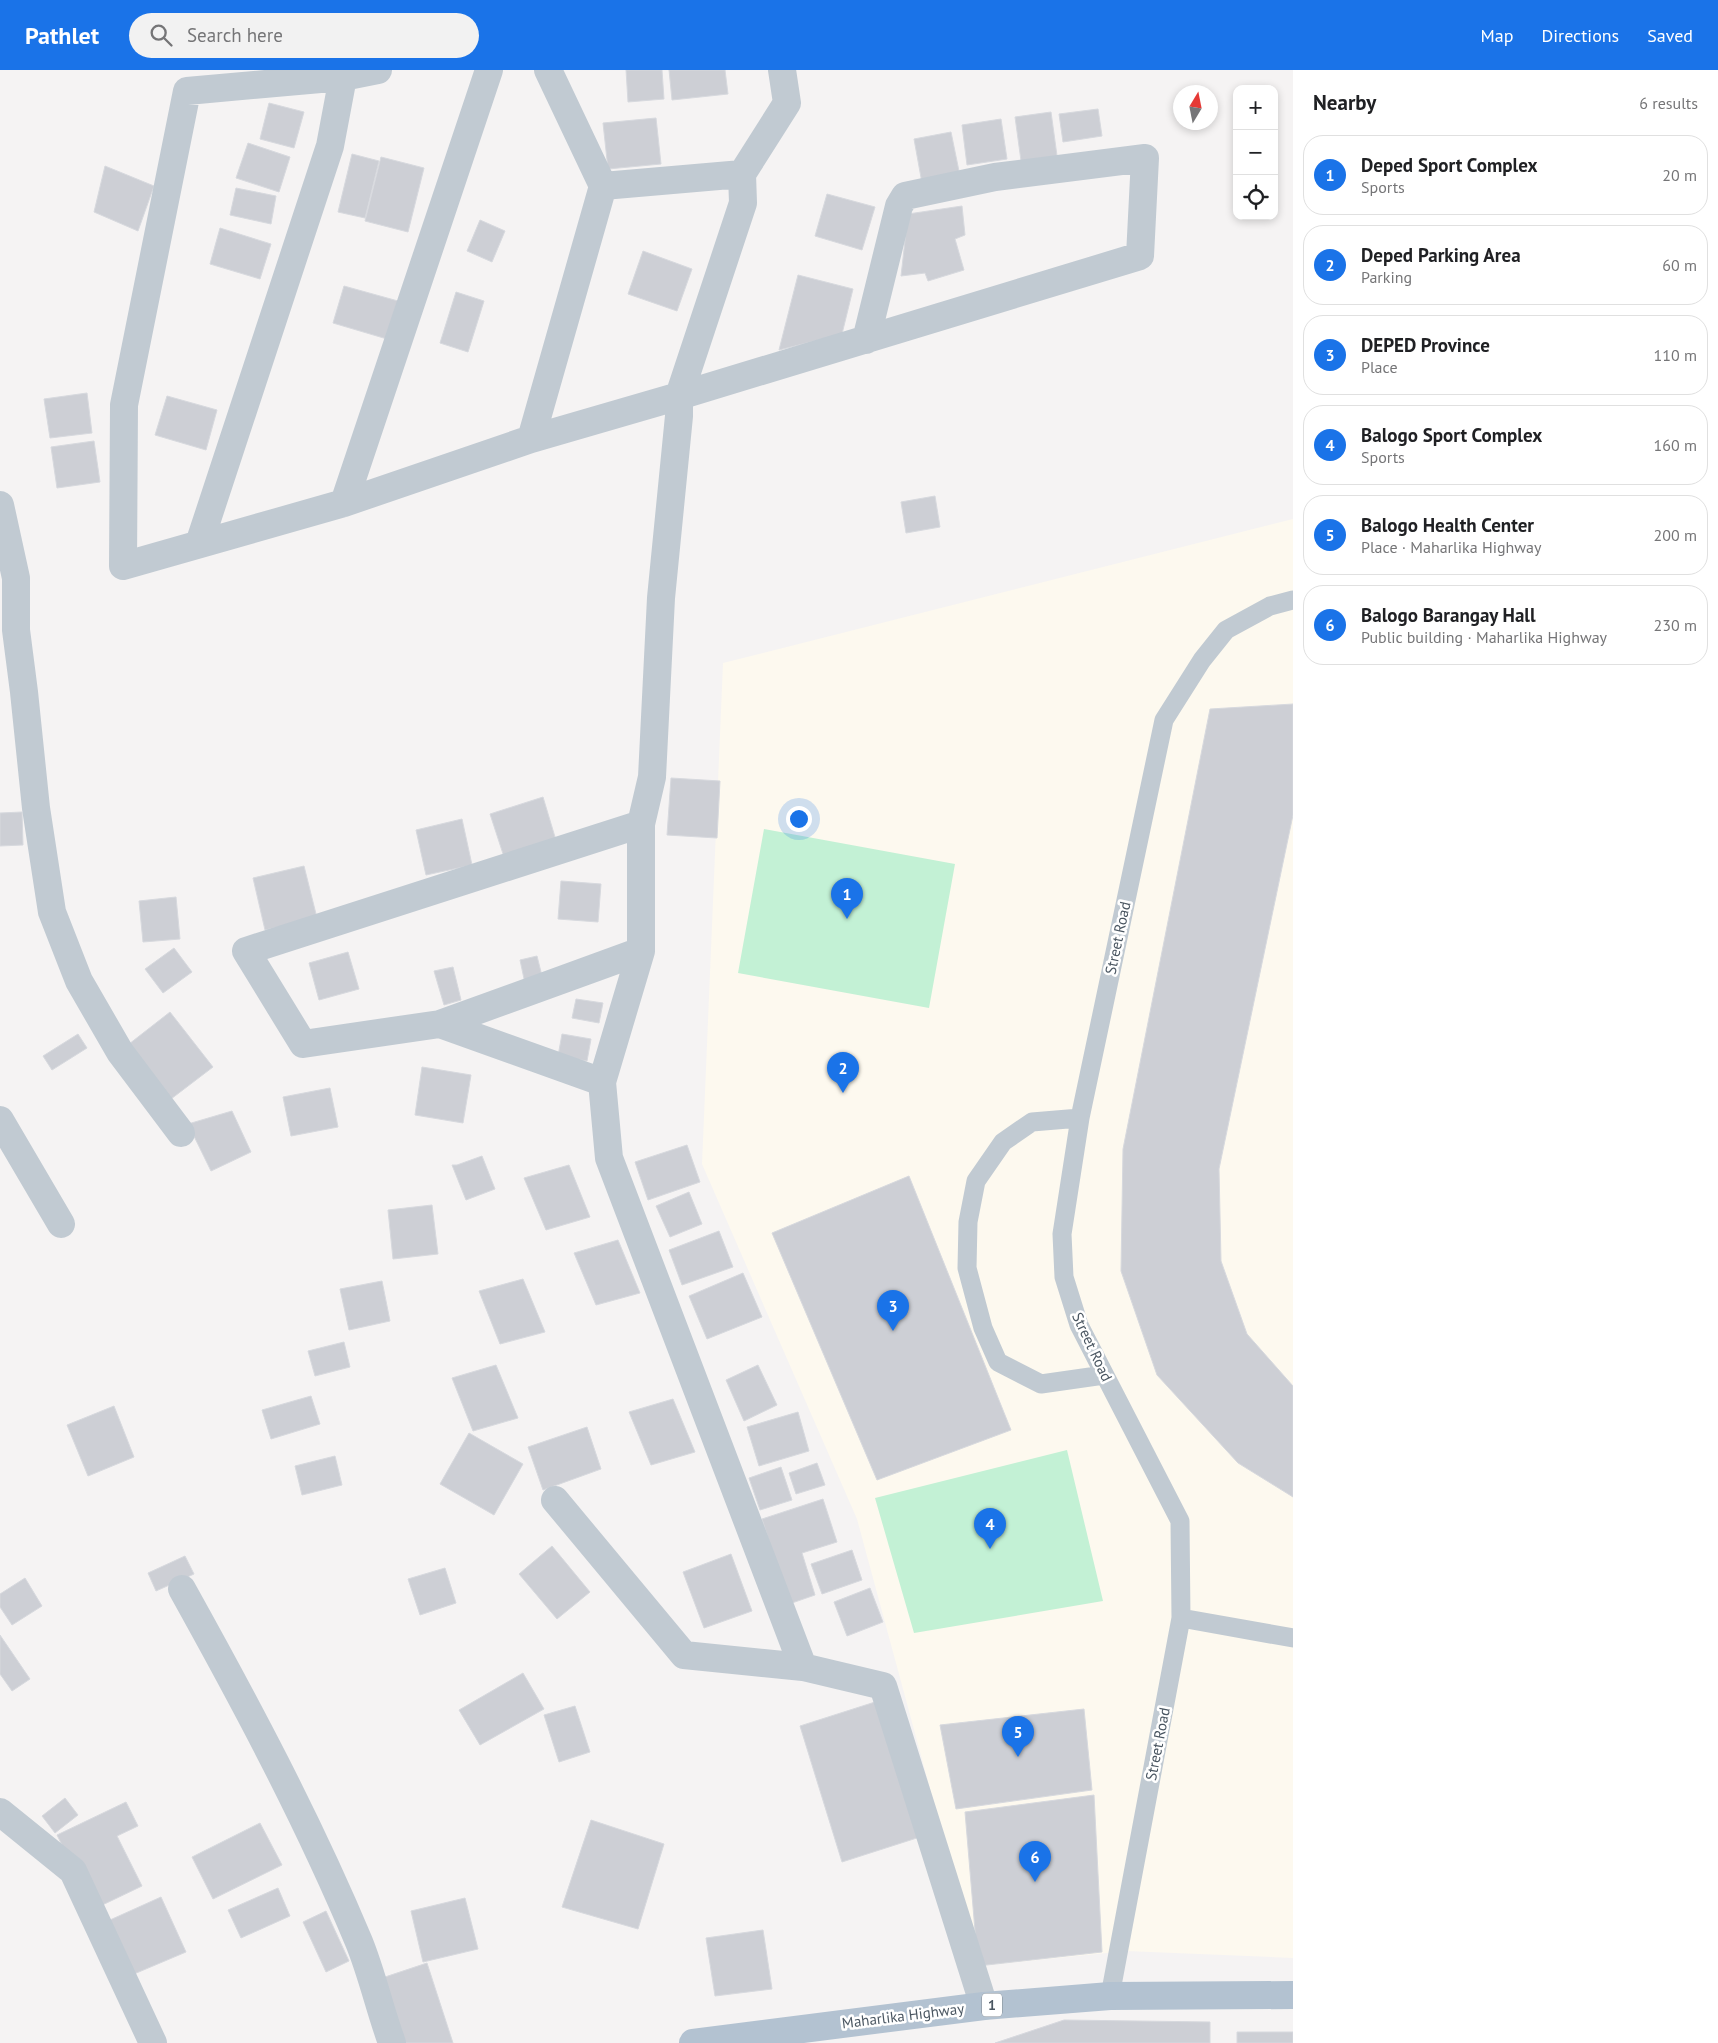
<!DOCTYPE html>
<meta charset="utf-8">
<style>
:root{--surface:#fff;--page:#f2f2f2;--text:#202124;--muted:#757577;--line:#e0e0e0;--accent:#1a73e8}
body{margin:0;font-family:"PT Sans",sans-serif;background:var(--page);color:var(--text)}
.controls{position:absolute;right:15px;top:15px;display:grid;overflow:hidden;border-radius:10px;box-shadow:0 2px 8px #0003}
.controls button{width:45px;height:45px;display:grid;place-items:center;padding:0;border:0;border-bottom:1px solid var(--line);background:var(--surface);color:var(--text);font:25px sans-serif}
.compass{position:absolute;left:1173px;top:15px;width:45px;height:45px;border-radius:50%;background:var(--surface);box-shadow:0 2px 8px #0003;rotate:10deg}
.you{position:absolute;left:798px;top:748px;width:18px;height:18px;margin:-12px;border:4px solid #fff;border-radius:50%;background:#1a73e8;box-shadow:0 0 0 8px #1a73e833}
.badge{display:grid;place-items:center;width:32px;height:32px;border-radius:50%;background:var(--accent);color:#fff;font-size:16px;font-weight:700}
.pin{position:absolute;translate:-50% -41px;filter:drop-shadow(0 1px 2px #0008)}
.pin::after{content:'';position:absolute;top:26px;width:18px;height:15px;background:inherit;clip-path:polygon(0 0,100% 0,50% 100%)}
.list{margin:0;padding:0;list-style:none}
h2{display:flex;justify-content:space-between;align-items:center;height:65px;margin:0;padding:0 20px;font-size:21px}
h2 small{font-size:16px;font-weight:400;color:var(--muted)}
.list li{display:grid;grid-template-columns:32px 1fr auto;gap:15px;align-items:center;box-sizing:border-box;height:80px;margin:0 10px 10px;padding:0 10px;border:1px solid var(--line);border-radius:20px}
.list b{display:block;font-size:19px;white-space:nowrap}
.list p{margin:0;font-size:16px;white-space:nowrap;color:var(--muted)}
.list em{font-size:16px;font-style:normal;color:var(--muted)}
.icon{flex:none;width:28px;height:28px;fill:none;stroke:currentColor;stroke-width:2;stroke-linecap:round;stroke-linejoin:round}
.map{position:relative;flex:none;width:1293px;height:1973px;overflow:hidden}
header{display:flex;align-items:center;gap:30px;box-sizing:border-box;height:70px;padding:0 25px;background:var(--accent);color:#fff}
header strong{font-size:24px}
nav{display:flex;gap:28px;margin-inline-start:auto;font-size:18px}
.search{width:350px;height:45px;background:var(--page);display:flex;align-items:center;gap:12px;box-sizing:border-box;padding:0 18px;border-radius:28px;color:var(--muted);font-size:19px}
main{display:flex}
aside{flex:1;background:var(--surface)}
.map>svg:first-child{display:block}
.commercial{fill:#fdf9ef}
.green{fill:#c3f1d5}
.building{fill:#cdcfd5;stroke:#d7d9de}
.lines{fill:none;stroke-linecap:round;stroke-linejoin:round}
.service{stroke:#c1cad2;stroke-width:19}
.minor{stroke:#c1cad2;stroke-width:28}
.tertiary{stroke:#c1cad2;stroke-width:28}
.primary{stroke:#b3c2d1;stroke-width:28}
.labels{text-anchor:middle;stroke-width:5;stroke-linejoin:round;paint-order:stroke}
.shield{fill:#fff;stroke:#808990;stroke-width:1}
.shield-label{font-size:14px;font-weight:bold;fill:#4a5661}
.street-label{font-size:15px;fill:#4a5661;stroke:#fff}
</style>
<header>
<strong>Pathlet</strong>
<div class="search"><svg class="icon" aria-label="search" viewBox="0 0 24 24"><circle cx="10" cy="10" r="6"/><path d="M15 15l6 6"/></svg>Search here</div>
<nav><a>Map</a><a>Directions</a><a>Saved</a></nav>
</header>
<main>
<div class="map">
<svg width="1293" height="1973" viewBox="0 0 1293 1973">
<rect width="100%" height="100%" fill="#f5f3f3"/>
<path class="commercial" d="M1293,449V1888L1126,1881L978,1896L857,1449L702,1094L723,593Z"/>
<path class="green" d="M764,759L955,794L929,938L738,903Z
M1067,1380L1103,1531L914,1563L875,1428Z"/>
<path class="building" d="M626,0H662L664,29L628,32Z
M669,0H725L728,24L672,30Z
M269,33L304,42L294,78L260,69Z
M1098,39L1102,66L1063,72L1059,44Z
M1051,42L1058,93L1022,98L1015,47Z
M656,48L661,94L608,99L603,53Z
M1001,49L1007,89L967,95L962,55Z
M951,62L960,106L922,113L914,69Z
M248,73L290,87L279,122L236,108Z
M352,84L379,91L365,148L338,142Z
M381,87L424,98L408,162L365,151Z
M105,96L154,116L138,161L94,142Z
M236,118L276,126L271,154L230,145Z
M827,124L875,137L862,180L815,166Z
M962,136L965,165L955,169L964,200L928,211L925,203L901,206L908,144Z
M480,150L505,161L492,192L467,181Z
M220,158L271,174L260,209L210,194Z
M643,181L692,199L677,241L628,224Z
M798,205L853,219L842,264L779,280Z
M344,216L398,231L387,269L333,253Z
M456,222L484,231L468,282L440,273Z
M87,323L92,363L50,368L44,329Z
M167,326L217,340L206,380L155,365Z
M94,371L100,412L57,418L51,377Z
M935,426L940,457L906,463L901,432Z
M1293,634V745L1219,1099L1221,1191L1247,1264L1293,1316V1427L1238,1393L1157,1305L1121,1201L1123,1079L1210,639Z
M671,708L720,711L717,768L667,765Z
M543,727L558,777L506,793L490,744Z
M22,742L23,775L0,776V743Z
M462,749L472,795L426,805L416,760Z
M304,796L317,848L265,860L253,808Z
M561,811L601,814L598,852L558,849Z
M176,827L180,869L143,872L139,831Z
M174,878L192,902L163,923L145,899Z
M348,882L359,919L319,930L309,893Z
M537,886L544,914L526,918L520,890Z
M453,897L461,930L444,935L434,901Z
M576,929L603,933L599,953L572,948Z
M170,942L213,997L171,1029L129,974Z
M78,964L87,978L52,1000L43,986Z
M562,964L591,969L587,991L558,986Z
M422,997L471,1005L463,1053L415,1045Z
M330,1018L338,1057L291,1066L283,1027Z
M232,1041L251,1082L211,1101L188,1054Z
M687,1075L700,1112L648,1130L635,1092Z
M482,1086L495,1119L466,1130L452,1095H457Z
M569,1095L590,1147L546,1160L524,1108Z
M909,1106L1011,1360L877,1410L772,1163Z
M689,1122L702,1154L670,1167L656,1136Z
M432,1135L438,1184L393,1189L388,1140Z
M719,1161L733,1197L682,1215L669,1180Z
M618,1170L640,1223L596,1235L574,1183Z
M743,1203L762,1247L707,1269L689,1226Z
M523,1209L545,1262L500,1274L479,1221Z
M382,1211L390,1251L349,1260L340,1219Z
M344,1272L350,1297L315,1306L308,1281Z
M496,1295L518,1348L473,1361L452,1308Z
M758,1295L777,1335L744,1351L726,1310Z
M311,1326L320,1354L271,1369L262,1340Z
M673,1329L695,1382L651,1395L629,1342Z
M114,1336L134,1387L88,1406L67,1355Z
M798,1342L809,1381L759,1396L747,1357Z
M587,1357L601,1399L543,1420L528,1377Z
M469,1363L523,1394L494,1445L440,1414Z
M335,1386L342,1415L302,1425L295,1396Z
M817,1393L825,1415L796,1424L789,1403Z
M781,1397L792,1430L760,1440L749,1408Z
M823,1429L837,1472L802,1483L815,1525L789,1534L762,1449Z
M552,1476L590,1522L557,1549L519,1504Z
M852,1480L862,1510L822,1524L811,1494Z
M731,1484L752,1541L704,1558L683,1502Z
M185,1486L194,1504L156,1521L148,1503Z
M445,1498L456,1533L420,1545L408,1509Z
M25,1508L42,1536L12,1555L0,1537V1524Z
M870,1518L883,1552L847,1566L834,1532Z
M0,1565L30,1609L12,1621L0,1604Z
M523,1603L544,1639L480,1675L459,1640Z
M875,1632L923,1766L842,1792L800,1656Z
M575,1636L590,1682L559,1692L544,1645Z
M1084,1639L1092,1720L956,1739L940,1655Z
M1094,1725L1102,1882L978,1896L965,1742Z
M65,1728L78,1745L55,1763L42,1746Z
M126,1732L138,1756L117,1766L142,1816L94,1839L57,1765Z
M591,1750L664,1774L638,1859L562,1837Z
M260,1753L282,1795L213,1829L192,1787Z
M278,1818L290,1846L241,1868L228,1840Z
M161,1827L186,1882L134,1904L110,1850Z
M465,1828L478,1879L423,1892L411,1841Z
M326,1841L349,1891L326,1902L303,1852Z
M763,1860L772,1919L715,1926L706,1868Z
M427,1893L453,1973H396L376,1910Z
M1064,1950L1210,1952V1973H995Z
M1237,1962H1293V1973H1237Z"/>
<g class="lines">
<path class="service" d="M1080,1048L1032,1052L1003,1072L976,1111L968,1152L967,1198L983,1258L998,1292L1041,1314L1104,1305
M1181,1548L1293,1568
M1110,1926L1181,1548L1180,1451L1079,1255L1064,1207L1062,1164L1080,1048L1164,650L1202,590L1226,560L1270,536L1293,530"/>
<path class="minor" d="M378,0L343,7L187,21L124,335L123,496L344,433L531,369L679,326L1140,186L1145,88L995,107L905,126L899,136L866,270
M548,0L603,116L742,104
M782,0L787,33L742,104L743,133L679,326V346L661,528L652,707L641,754V881L602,1012L609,1088L803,1597
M531,369L603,116
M344,433L489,0
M0,435L16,508V560L24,622L36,738L52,842L79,911L120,982L181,1063
M199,474L330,76L343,7
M440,954L641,881
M602,1012L440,954L303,974L246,881L641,754
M0,1050L61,1154
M555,1430L684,1585L803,1597L883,1616L984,1936
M182,1519C246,1634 308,1750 359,1872C372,1904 380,1940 392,1973"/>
<path class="tertiary" d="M0,1742L73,1801L153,1973"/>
<path class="primary" d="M693,1973L984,1936L1110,1926L1293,1925"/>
</g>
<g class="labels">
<rect class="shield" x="982" y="1923.5" width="20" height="23" rx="4"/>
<g class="shield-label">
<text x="992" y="1940">1</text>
</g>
<g class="street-label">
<text transform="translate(1118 868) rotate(-78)" y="5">Street Road</text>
<text transform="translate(1092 1277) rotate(65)" y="5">Street Road</text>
<text transform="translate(1158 1674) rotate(-79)" y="5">Street Road</text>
<text transform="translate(903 1946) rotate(-7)" y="5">Maharlika Highway</text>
</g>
</g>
</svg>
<div class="controls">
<button>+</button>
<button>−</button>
<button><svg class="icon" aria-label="locate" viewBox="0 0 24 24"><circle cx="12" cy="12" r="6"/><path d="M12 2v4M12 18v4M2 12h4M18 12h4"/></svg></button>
</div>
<svg class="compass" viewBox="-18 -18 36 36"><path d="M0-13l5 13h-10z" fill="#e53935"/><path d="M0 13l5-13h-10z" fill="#757577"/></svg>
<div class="you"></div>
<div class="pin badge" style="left:847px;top:849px">1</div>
<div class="pin badge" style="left:843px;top:1023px">2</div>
<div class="pin badge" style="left:893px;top:1261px">3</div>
<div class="pin badge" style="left:990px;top:1479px">4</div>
<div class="pin badge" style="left:1018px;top:1687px">5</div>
<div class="pin badge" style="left:1035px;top:1812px">6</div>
</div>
<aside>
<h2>Nearby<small>6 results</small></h2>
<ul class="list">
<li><span class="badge">1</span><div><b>Deped Sport Complex</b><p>Sports</p></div><em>20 m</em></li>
<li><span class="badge">2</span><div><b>Deped Parking Area</b><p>Parking</p></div><em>60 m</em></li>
<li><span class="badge">3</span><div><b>DEPED Province</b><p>Place</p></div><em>110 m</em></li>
<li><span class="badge">4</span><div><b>Balogo Sport Complex</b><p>Sports</p></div><em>160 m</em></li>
<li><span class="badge">5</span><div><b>Balogo Health Center</b><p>Place · Maharlika Highway</p></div><em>200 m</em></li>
<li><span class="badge">6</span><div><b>Balogo Barangay Hall</b><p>Public building · Maharlika Highway</p></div><em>230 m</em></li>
</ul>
</aside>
</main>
